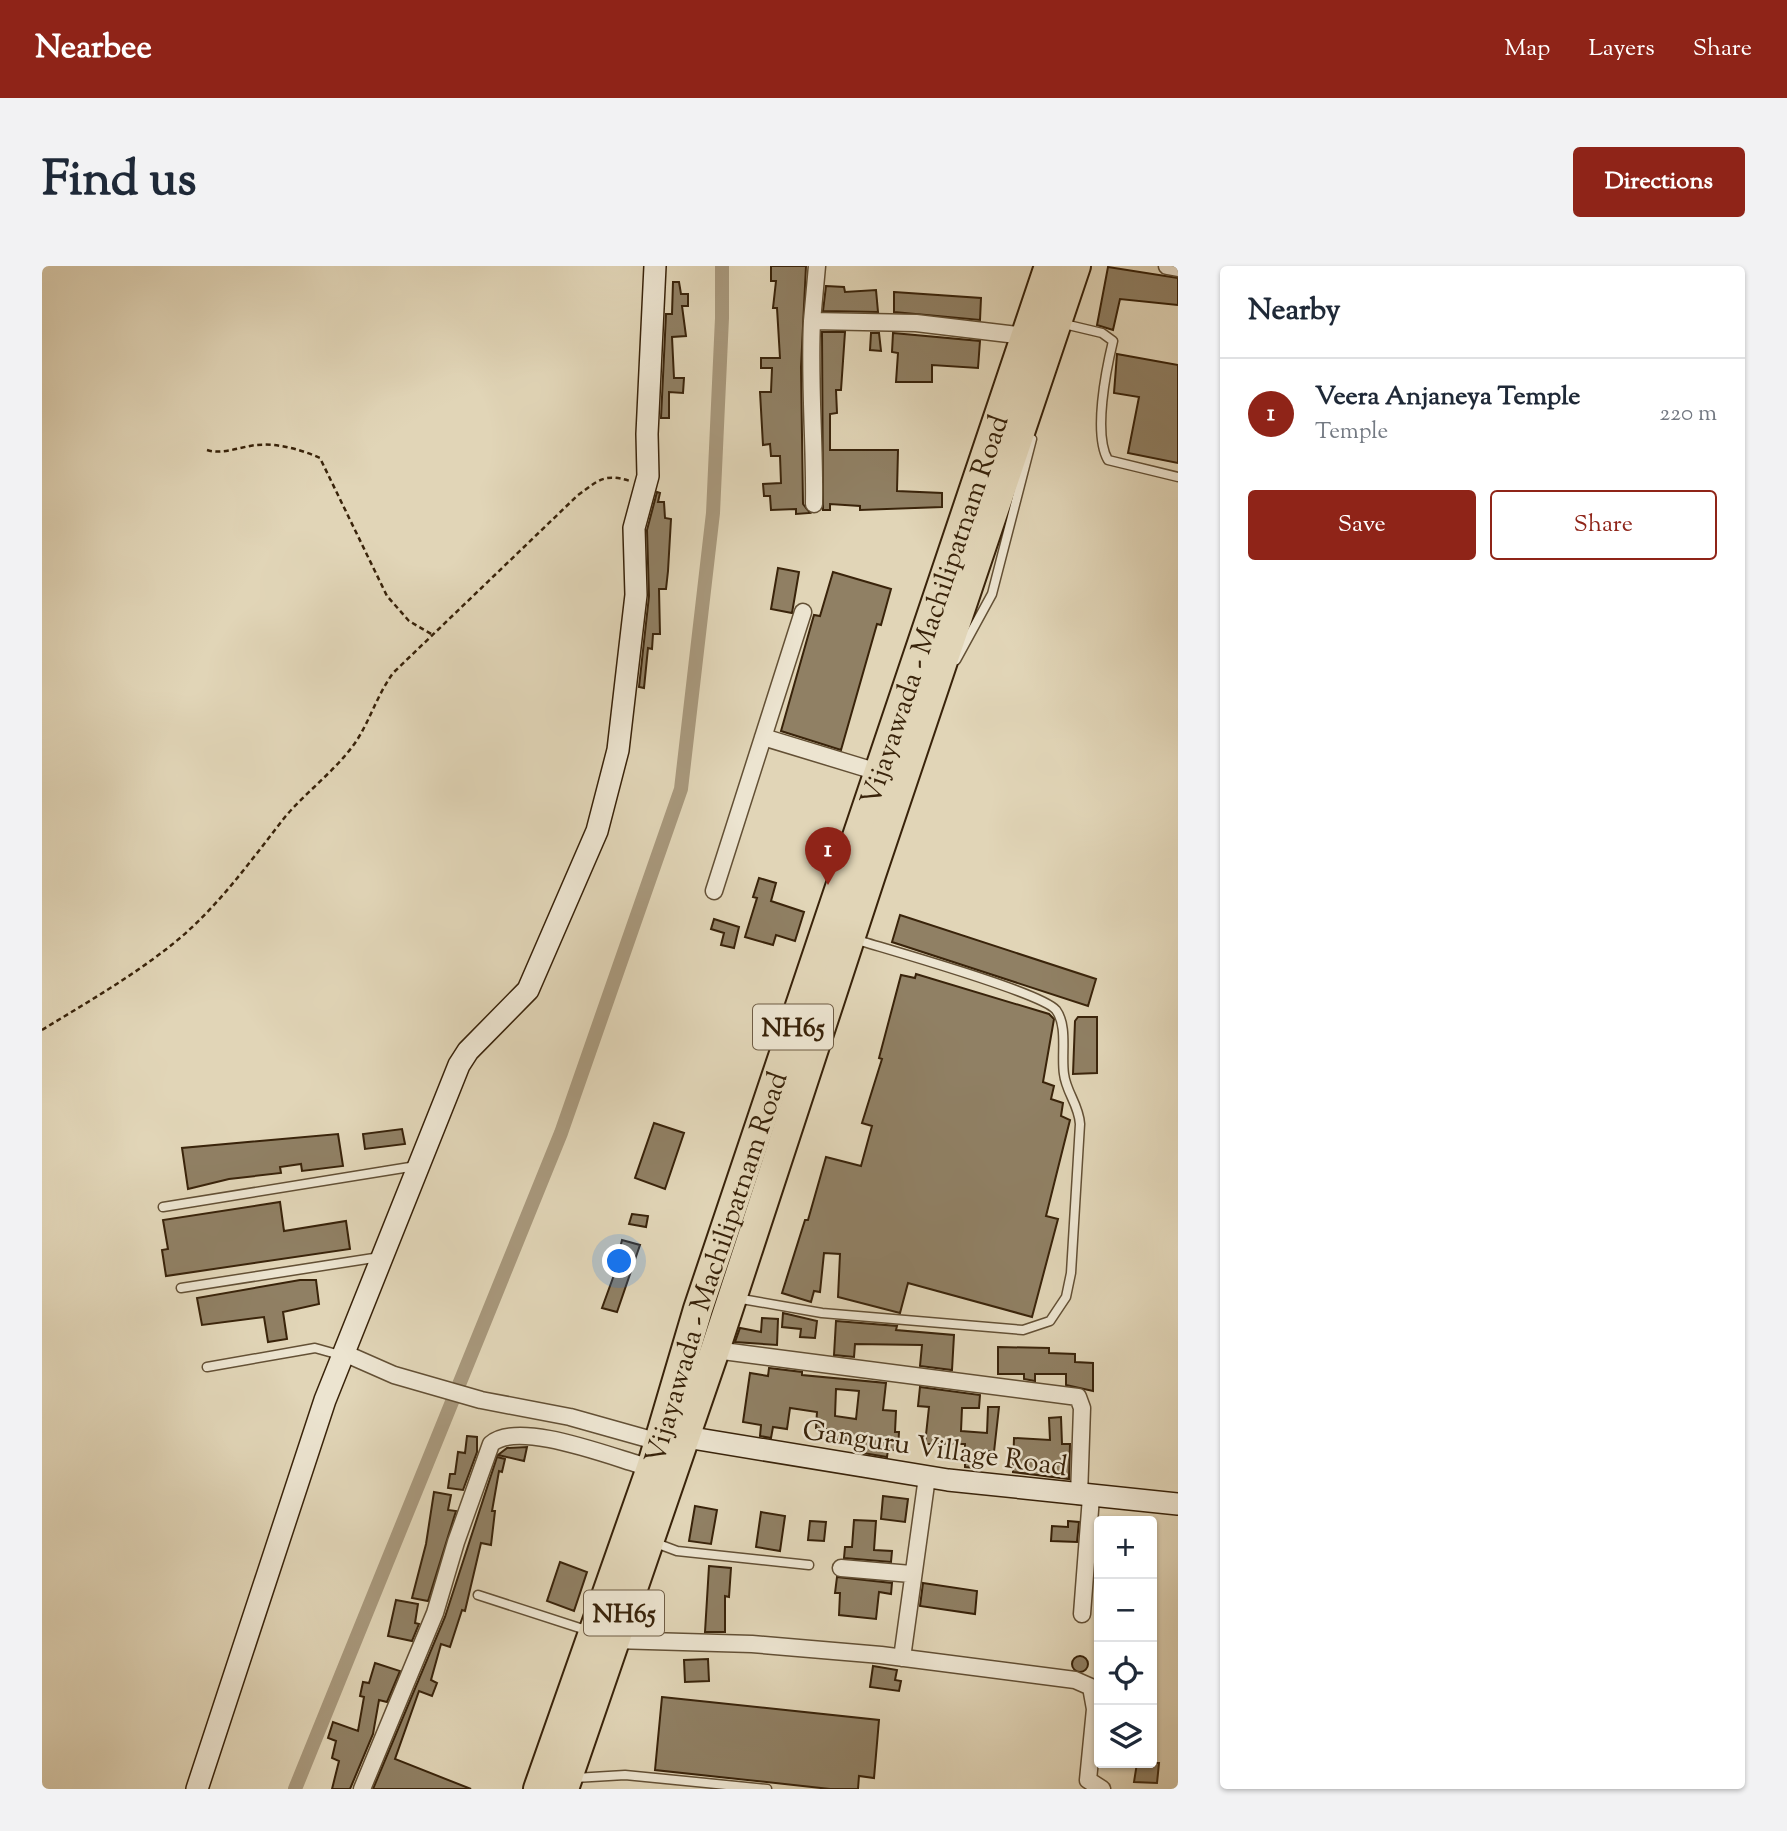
<!DOCTYPE html>
<meta charset="utf-8">
<style>
:root{--surface:#fff;--page:#f2f2f3;--text:#1f2937;--muted:#747a83;--line:#e0e1e3;--accent:#8f2418}
body{margin:0;font-family:"Sorts Mill Goudy",serif;background:var(--page);color:var(--text)}
.controls{position:absolute;right:21px;bottom:21px;display:grid;overflow:hidden;border-radius:7px;box-shadow:0 2px 5px #0004}
.controls button{width:63px;height:63px;display:grid;place-items:center;padding:0;border:0;border-bottom:2px solid var(--line);background:var(--surface);color:var(--text);font:35px sans-serif}
.you{position:absolute;left:578px;top:996px;width:24px;height:24px;margin:-18px;border:5px solid #fff;border-radius:50%;background:#1a73e8;box-shadow:0 0 0 10px #1a73e833}
.badge{display:grid;place-items:center;width:46px;height:46px;border-radius:50%;background:var(--accent);color:#fff;font-size:23px;font-weight:700}
.pin{position:absolute;translate:-50% -58px;filter:drop-shadow(0 2px 4px #0008)}
.pin::after{content:'';position:absolute;top:37px;width:24px;height:21px;background:inherit;clip-path:polygon(0 0,100% 0,50% 100%)}
.list{margin:0;padding:0;list-style:none}
h2{display:flex;justify-content:space-between;align-items:center;height:91px;margin:0;padding:0 28px;font-size:30px}
h2 small{font-size:23px;font-weight:400;color:var(--muted)}
.list li{display:grid;grid-template-columns:46px 1fr auto;gap:21px;align-items:center;box-sizing:border-box;height:112px;padding:0 28px;border-top:2px solid var(--line)}
.list b{display:block;font-size:26px;white-space:nowrap}
.list p{margin:0;font-size:23px;white-space:nowrap;color:var(--muted)}
.list em{font-size:23px;font-style:normal;color:var(--muted)}
.actions{display:flex;gap:14px;padding:21px 28px}
.actions a{flex:1;padding:16px 0;border:2px solid var(--accent);border-radius:7px;text-align:center;font-size:24px;color:var(--accent)}
.actions .main{background:var(--accent);color:#fff}
.icon{flex:none;width:38px;height:38px;fill:none;stroke:currentColor;stroke-width:2;stroke-linecap:round;stroke-linejoin:round}
.map{position:relative;flex:none;width:1136px;height:1523px;overflow:hidden;border-radius:7px}
header{display:flex;align-items:center;gap:42px;box-sizing:border-box;height:98px;padding:0 35px;background:var(--accent);color:#fff}
header strong{font-size:33px}
nav{display:flex;gap:38px;margin-inline-start:auto;font-size:24px}
.intro{display:flex;align-items:center;justify-content:space-between;box-sizing:border-box;height:168px;padding:0 42px}
h1{margin:0;font-size:49px}
.button{padding:18px 32px;border-radius:7px;background:var(--accent);color:#fff;font-size:24px;font-weight:700}
main{display:flex;gap:42px;padding:0 42px}
aside{flex:1;background:var(--surface);border-radius:7px;box-shadow:0 2px 5px #0004}
.map>svg:first-child{display:block}
.lines{fill:none;stroke-linecap:round;stroke-linejoin:round}
.canal{stroke:#a8987c;stroke-width:14}
.building{fill:#908064;stroke:#39230a;stroke-width:2;fill-rule:evenodd}
.lane-casing{stroke:#635035;stroke-width:11}
.street-casing{stroke:#635035;stroke-width:19}
.secondary-casing{stroke:#39230a;stroke-width:24}
.highway-casing{stroke:#39230a;stroke-width:32}
.path{stroke:#39230a;stroke-width:2.5;stroke-dasharray:5 3.5;stroke-linecap:butt}
.lane{stroke:#ece4d0;stroke-width:8}
.street{stroke:#ece4d0;stroke-width:16}
.secondary{stroke:#ece4d0;stroke-width:21}
.highway{stroke:#e1d5b7;stroke-width:28}
.labels{text-anchor:middle;stroke-width:5;stroke-linejoin:round;paint-order:stroke}
.shield{fill:#ece4d0;stroke:#6f5d45;stroke-width:2}
.shield-label{font-size:26px;font-weight:bold;fill:#39230a}
.street-label{font-size:28px;fill:#39230a;stroke:#ece4d0}
</style>
<header>
<strong>Nearbee</strong>
<nav><a>Map</a><a>Layers</a><a>Share</a></nav>
</header>
<div class="intro"><h1>Find us</h1><a class="button">Directions</a></div>
<main>
<div class="map">
<svg width="1136" height="1523" viewBox="0 0 1136 1523">
<rect width="100%" height="100%" fill="#e1d5b7"/>
<filter id="stains"><feTurbulence type="fractalNoise" baseFrequency=".00286" numOctaves="4"/><feColorMatrix values="0 0 0 0 .2 0 0 0 0 .09 0 0 0 0 .02 0 0 0 .5 -.17"/></filter>
<radialGradient id="worn" r=".72"><stop offset=".6" stop-color="#630" stop-opacity="0"/><stop offset="1" stop-color="#630" stop-opacity=".3"/></radialGradient>
<g class="lines">
<path class="canal" d="M253,1523L519,867L639,523L671,247L680,52V0"/>
</g>
<path class="building" d="M729,0H764L759,101L761,238L768,247L754,248V243L729,244L728,230H722L721,218L739,217L738,190H729L728,178L721,179L718,126H729L730,102H719V92H738L735,42H731L734,15H729Z
M1066,1L1136,12V39L1078,33L1071,64L1055,59Z
M631,16H637L639,28H646V40H640L644,70L630,71L632,112H642L641,127L627,126V152H619L624,48H630Z
M784,20L802,21L803,26L834,24L836,46L781,45Z
M852,26L939,32L938,54L852,46Z
M780,66H803L799,124H794L795,147L788,148V184H856L855,225L900,227V241L818,244V240L788,238V244H781Z
M829,67H837L839,85L828,84Z
M851,67L938,75L936,102L890,99V116H854L856,87L850,86Z
M1075,88L1136,99V197L1086,187L1097,131L1072,127Z
M615,226L618,227L616,236H622L623,252L629,253L626,305L624,323H617L618,368H611L610,383L606,382L602,422L597,421L607,330L605,264Z
M736,302L757,306L750,347L729,343Z
M791,306L849,323L839,359L835,358L799,484L739,465L772,349L778,350Z
M717,612L734,617L729,635L762,646L753,675L734,669L731,679L703,671L715,632L711,631Z
M858,649L1054,713L1046,740L850,676Z
M672,653L697,661L692,682L679,679L682,667L669,663Z
M874,708L1007,748L1012,753L1001,816L1012,820L1009,833L1021,837L1019,850L1028,854L1004,950L1016,953L990,1051L866,1017L858,1047L796,1031L798,988L782,987L778,1026L772,1025L769,1036L740,1027L763,954H766L784,891L819,900L830,860L820,857L840,793L837,792L859,709L873,712Z
M1036,751H1055V807L1031,808L1033,755Z
M612,857L642,867L623,923L593,912Z
M360,863L363,878L323,883L321,868Z
M296,868L301,900L260,905L259,898L238,901L239,907L187,913L146,923L140,882Z
M238,936L242,965L304,955L308,983L124,1010L120,984L126,983L121,954Z
M590,948L606,950L604,961L587,958Z
M580,974L598,979L575,1046L560,1042L580,987L577,986Z
M258,1014H274L277,1038L241,1046L245,1073L226,1076L222,1051L160,1059L155,1032Z
M741,1047L775,1055L773,1072L758,1071L759,1063L740,1061Z
M720,1052L736,1053L735,1079L693,1076L698,1062L719,1066Z
M794,1055L855,1060L854,1064L912,1069L910,1104L878,1100L880,1079L813,1078L812,1091L792,1089Z
M956,1081L1007,1082V1087L1033,1088V1096L1051,1097V1125L1024,1119V1108H993V1115L982,1113V1108H956Z
M727,1102L760,1106V1109L844,1117L841,1144L854,1145L853,1166H857L856,1184H846L845,1191L815,1186L816,1175L783,1173L784,1163L774,1162L775,1146L748,1142L745,1163L731,1161L729,1172L718,1170L719,1159L701,1156L708,1107L726,1110ZM794,1123L817,1125L814,1153L793,1150Z
M878,1121L938,1129L937,1142H920L919,1165L945,1167L946,1141H957L952,1186L935,1184L934,1202L923,1201V1178H883L887,1141L876,1140Z
M1019,1151L1020,1178H1028L1027,1213L971,1206L972,1172L1008,1174L1007,1152Z
M425,1170L435,1171V1186L421,1224L406,1222L408,1208H413L416,1186L423,1187Z
M485,1181L482,1195L456,1189L465,1182Z
M455,1191L463,1193L460,1206L457,1205L450,1245H453L449,1279L439,1277L423,1345L420,1344L408,1381L399,1378L389,1414L395,1417L390,1430L377,1425L353,1493L429,1523H331L403,1351Z
M392,1226L409,1229L406,1244L414,1245L386,1335L370,1332L384,1278Z
M841,1230L866,1233L863,1256L839,1253Z
M653,1240L675,1244L669,1278L647,1275Z
M719,1246L743,1250L738,1285L714,1281Z
M812,1254L834,1255L832,1284L850,1285L849,1296L802,1292L803,1281H810Z
M768,1255L784,1256L782,1275L766,1274Z
M1026,1255L1037,1256L1035,1276L1009,1275L1010,1260L1026,1261Z
M518,1296L545,1306L532,1345L505,1335Z
M667,1300L689,1302L687,1331L683,1330V1366H663Z
M795,1311L850,1317L849,1328L837,1326L834,1353L797,1349L798,1327H793Z
M881,1317L935,1325L933,1348L878,1340Z
M354,1334L376,1338L373,1357L377,1358L370,1375L346,1370Z
M1030 1398a8 8 0 1 1 16 0a8 8 0 1 1-16 0Z
M666,1393L667,1415L643,1416L642,1394Z
M333,1397L358,1405L345,1436L337,1434L331,1468L308,1523H290L297,1495L290,1492L294,1475L286,1472L291,1456L316,1465L322,1431L318,1430L321,1416L327,1417Z
M831,1400L855,1404L853,1414L859,1415L857,1425L828,1421Z
M620,1431L837,1454L832,1512L817,1510L816,1523H788L613,1504Z
M1095,1497H1117L1115,1517L1092,1516Z"/>
<g class="lines">
<defs>
<path id="lane" d="M1018,57L1060,67L1071,75C1064,104 1051,168 1066,194L1136,211
M914,394L950,328L990,173
M121,941L374,900
M139,1022L338,991
M694,1032L780,1047L981,1064L1008,1055L1024,1031L1029,1007L1038,858C1037,839 1024,826 1022,808C1019,789 1026,760 1014,744C999,726 844,683 812,673
M165,1101L273,1082L298,1089
M611,1276L635,1285L767,1299
M436,1329L547,1365
M533,1512L583,1509L725,1523"/>
<path id="street" d="M775,0L770,55L874,57L983,70
M1125,0L1136,2
M770,55C767,117 773,177 772,238
M721,471L836,506
M672,625L761,346
M673,1084L1036,1131L1040,1142L1037,1230
M302,1087L352,1109L439,1134L528,1151L617,1176
M799,1302L869,1308
M1040,1348L1049,1231
M572,1374L710,1378L839,1389L1033,1414L1049,1421L1053,1443L1046,1514L1060,1523
M860,1392L885,1211
M320,1523L393,1347L414,1276L449,1178C477,1153 574,1193 609,1202"/>
<path id="secondary" d="M644,1171L906,1214L1136,1238
M155,1523L283,1134L417,799L426,785L486,724L555,565L576,484L594,329L592,262L606,210L605,168L613,0"/>
<g id="highway">
<path id="s1" d="M496,1523L609,1202L656,1043L1007,0"/>
<path d="M522,1523L673,1084L829,609L1034,0"/>
</g>
</defs>
<use href="#lane" class="lane-casing"/>
<use href="#street" class="street-casing"/>
<use href="#secondary" class="secondary-casing"/>
<use href="#highway" class="highway-casing"/>
<path class="path" d="M165,184C181,189 197,181 214,179C235,177 258,183 278,192L345,330L367,355L391,369
M0,764C47,735 95,708 138,672C179,637 210,593 243,551C265,525 293,505 313,477C328,455 334,431 351,407L536,229C557,214 562,207 588,215"/>
<use href="#lane" class="lane"/>
<use href="#street" class="street"/>
<use href="#secondary" class="secondary"/>
<use href="#highway" class="highway"/>
</g>
<g class="labels">
<g class="shield">
<rect x="711" y="738.5" width="80" height="45" rx="5"/>
<rect x="542" y="1324.5" width="80" height="45" rx="5"/>
</g>
<g class="shield-label">
<text x="751" y="770">NH65</text>
<text x="582" y="1356">NH65</text>
</g>
<g class="street-label">
<text dy="10" stroke="none"><textPath href="#s1" startOffset="1244">Vijayawada - Machilipatnam Road</textPath></text>
<text dy="10" stroke="none"><textPath href="#s1" startOffset="551">Vijayawada - Machilipatnam Road</textPath></text>
<text transform="translate(893 1181) rotate(8)" y="10">Ganguru Village Road</text>
</g>
</g>
<rect width="100%" height="100%" filter="url(#stains)"/>
<rect width="100%" height="100%" fill="url(#worn)"/>
</svg>
<div class="controls">
<button>+</button>
<button>−</button>
<button><svg class="icon" aria-label="locate" viewBox="0 0 24 24"><circle cx="12" cy="12" r="6"/><path d="M12 2v4M12 18v4M2 12h4M18 12h4"/></svg></button>
<button><svg class="icon" aria-label="layers" viewBox="0 0 24 24"><path d="M12 4l9 5-9 5-9-5zM3 14l9 5 9-5"/></svg></button>
</div>
<div class="you"></div>
<div class="pin badge" style="left:786px;top:619px">1</div>
</div>
<aside>
<h2>Nearby<small></small></h2>
<ul class="list">
<li><span class="badge">1</span><div><b>Veera Anjaneya Temple</b><p>Temple</p></div><em>220 m</em></li>
</ul>
<div class="actions"><a class="main">Save</a><a>Share</a></div>
</aside>
</main>
